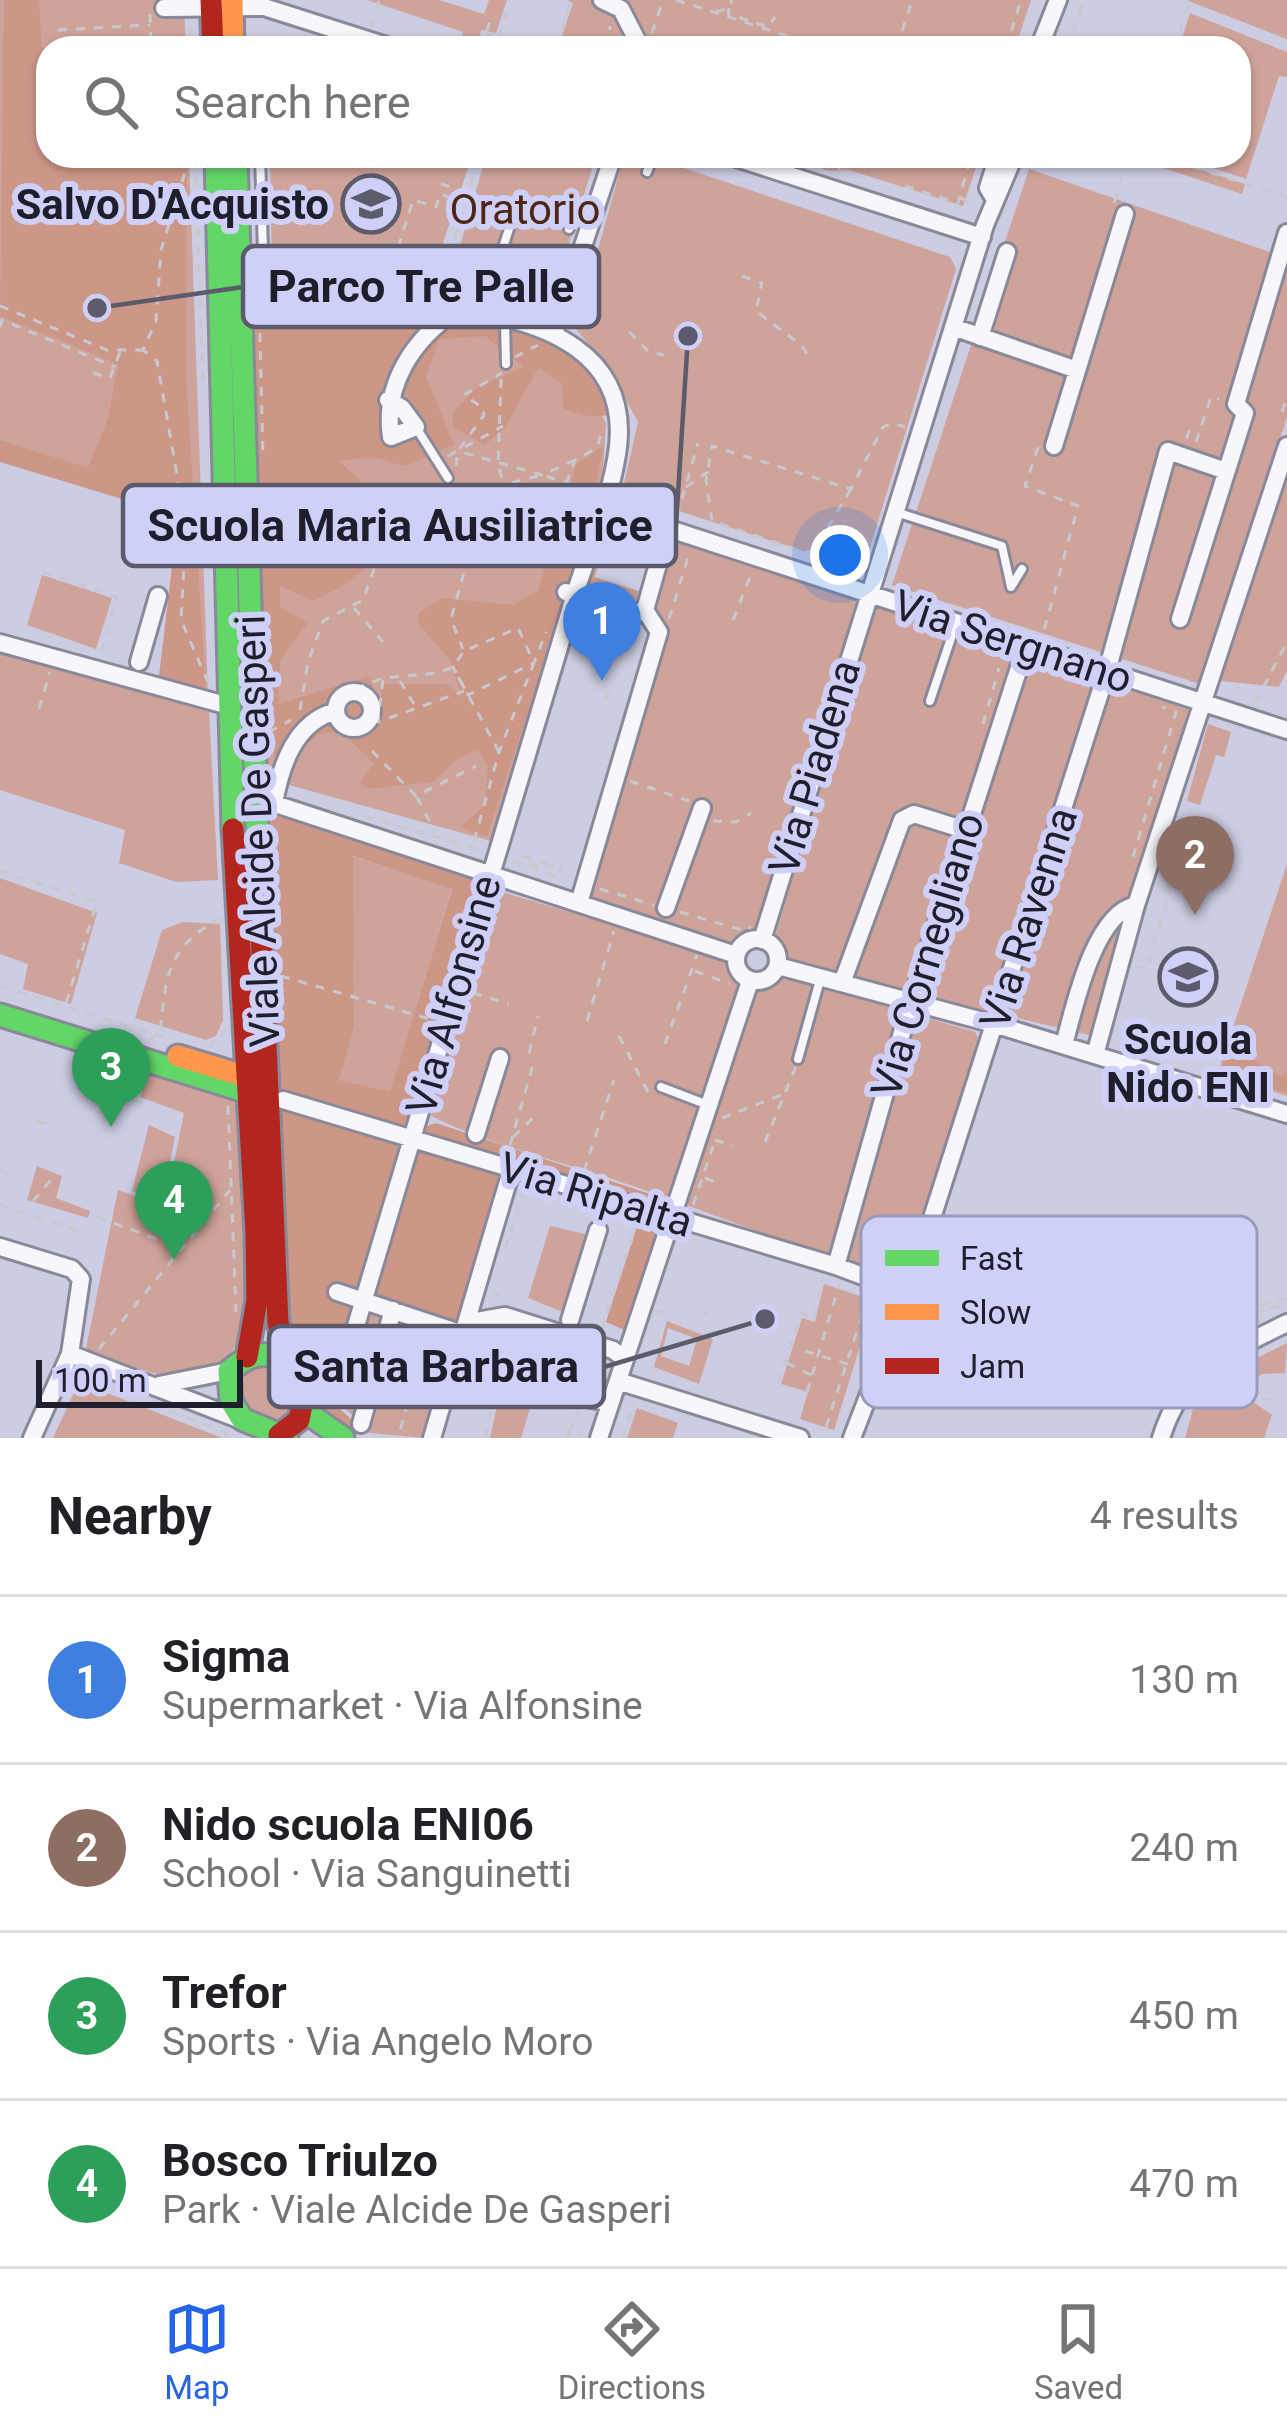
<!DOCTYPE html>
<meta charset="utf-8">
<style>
:root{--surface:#fff;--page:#f6f6f6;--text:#202124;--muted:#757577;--line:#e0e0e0;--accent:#2563eb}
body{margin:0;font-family:Roboto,sans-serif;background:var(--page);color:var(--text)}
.scale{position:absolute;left:36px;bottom:30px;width:207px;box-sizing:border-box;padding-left:12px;border:6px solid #1f1e2d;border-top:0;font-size:33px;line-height:42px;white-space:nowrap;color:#1f1e2d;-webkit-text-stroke:9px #cfd0f8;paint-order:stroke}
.you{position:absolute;left:840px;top:555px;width:42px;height:42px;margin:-30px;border:9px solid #fff;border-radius:50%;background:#1a73e8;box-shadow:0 0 0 18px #1a73e833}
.badge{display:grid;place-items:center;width:78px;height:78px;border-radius:50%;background:var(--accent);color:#fff;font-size:39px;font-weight:700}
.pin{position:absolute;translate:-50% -99px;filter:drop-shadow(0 3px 6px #0008)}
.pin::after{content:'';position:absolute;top:63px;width:42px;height:36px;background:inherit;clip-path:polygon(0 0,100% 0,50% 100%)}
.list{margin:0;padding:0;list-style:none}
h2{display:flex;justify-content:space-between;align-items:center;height:156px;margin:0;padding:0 48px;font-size:51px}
h2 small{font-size:39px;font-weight:400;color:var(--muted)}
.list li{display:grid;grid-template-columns:78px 1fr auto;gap:36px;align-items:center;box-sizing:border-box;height:168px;padding:0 48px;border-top:3px solid var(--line)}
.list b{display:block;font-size:45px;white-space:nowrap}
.list p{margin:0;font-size:39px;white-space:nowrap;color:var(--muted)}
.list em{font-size:39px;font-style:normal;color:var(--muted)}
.icon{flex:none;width:66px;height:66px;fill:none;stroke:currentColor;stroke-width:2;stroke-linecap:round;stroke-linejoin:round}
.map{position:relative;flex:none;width:1287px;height:1438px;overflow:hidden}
.search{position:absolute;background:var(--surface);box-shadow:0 3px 9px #0004;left:36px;right:36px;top:36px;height:132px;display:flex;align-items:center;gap:30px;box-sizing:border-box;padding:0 42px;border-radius:36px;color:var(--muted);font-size:45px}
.sheet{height:828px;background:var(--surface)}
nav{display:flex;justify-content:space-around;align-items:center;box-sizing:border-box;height:168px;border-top:3px solid var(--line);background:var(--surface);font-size:33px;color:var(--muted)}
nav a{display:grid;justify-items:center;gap:6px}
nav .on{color:var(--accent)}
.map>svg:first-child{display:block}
.green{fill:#cea39a;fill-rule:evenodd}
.forest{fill:#cd9788;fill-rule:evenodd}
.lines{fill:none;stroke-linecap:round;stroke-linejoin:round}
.lane-casing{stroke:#898999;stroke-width:14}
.street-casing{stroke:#898999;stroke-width:22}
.fast-casing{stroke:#898999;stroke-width:27}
.slow-casing{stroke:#898999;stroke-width:27}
.jam-casing{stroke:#898999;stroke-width:27}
.path{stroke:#c8c8ce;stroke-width:3;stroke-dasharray:9 9;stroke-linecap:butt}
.lane{stroke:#f7f7fb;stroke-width:8}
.street{stroke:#f7f7fb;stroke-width:16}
.fast{stroke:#63d668;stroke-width:21}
.slow{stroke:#ff974d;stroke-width:21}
.jam{stroke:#b3261e;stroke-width:21}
.labels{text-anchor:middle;stroke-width:12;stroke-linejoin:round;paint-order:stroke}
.poi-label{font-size:42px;font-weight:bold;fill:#1f1e2d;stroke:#cfd0f8;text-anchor:end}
.park-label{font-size:42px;fill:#4e2714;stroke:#cfd0f8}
.street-label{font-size:42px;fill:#1f1e2d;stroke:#cfd0f8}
.key{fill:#cfd0f8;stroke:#9a9bbb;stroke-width:3}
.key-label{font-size:33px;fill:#1f1e2d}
.leader{fill:none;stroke:#5c5b6c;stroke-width:4.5}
.callout-dot{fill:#5c5b6c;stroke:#cfd0f8;stroke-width:4.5}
.callout{fill:#cfd0f8;stroke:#5c5b6c;stroke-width:4.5}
.callout-label{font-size:45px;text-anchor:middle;font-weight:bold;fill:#1f1e2d}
</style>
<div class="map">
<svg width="1287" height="1438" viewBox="0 0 1287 1438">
<rect width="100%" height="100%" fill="#cccce2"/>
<path class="green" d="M0,0H184L186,48H48V156H189L208,696L164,672L176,513L0,460Z
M367,0H439L484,14L489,0H507L496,33L481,30L477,48H458L463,32Z
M567,0H1031L1015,48H558L573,3Z
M1186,0H1287V39Z
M1190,13L1287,52V77L1279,76L1246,179L1177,156H1239V48H1179Z
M270,156H472L430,282L444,289L429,310L272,269Z
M486,156H596L546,316L449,284Z
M624,156H648L950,257L956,269L863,570L622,493L638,422L609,369L576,329Z
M782,156H980L963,206L849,170L829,171Z
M1127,156H1159L1245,184L1242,194Z
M1029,169L1287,258V417L1203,685L892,585Z
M268,275L421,318L526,328L588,382L606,424L601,500L491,841L271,780L261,725L248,286Z
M1287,474V671L1279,687L1221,681Z
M602,514L657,532L652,550L608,537L595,577L639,591L634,605L580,587Z
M671,538L857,600L762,918L752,931L730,943L584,898L662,633L648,614Z
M42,575L112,598L96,649L27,625Z
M874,603L1196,712L1090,1035L805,969L786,958L776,933Z
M0,649L209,712L218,880L176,882L119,863L125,830L0,790Z
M1208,724L1231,732L1224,757L1216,755L1200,805L1187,801Z
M352,856L452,888L390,1093L338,1080L354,1027Z
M1287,864V1096L1218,1073Z
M0,878L97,913L71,1004L23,989L28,964L0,954Z
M492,889L727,959L751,991L781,979L802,981L975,1032L980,1042L904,1279C804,1253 712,1212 615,1180C552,1159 491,1145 431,1116Z
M183,922L220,924L223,1020L216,1036L206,1040L135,1018L162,930Z
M151,1065L236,1095L247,1313C227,1409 150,1375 86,1349L118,1190L165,1206L184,1113L140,1097Z
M149,1125L175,1137L162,1201L132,1191Z
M37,1166L62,1176L56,1198L90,1211L88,1218L27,1200Z
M550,1226L589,1235L563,1312L528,1298Z
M824,1284L874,1301L834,1430L800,1419L808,1392L781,1384L802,1318L815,1322Z
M366,1307L453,1337L425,1438L360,1432L354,1417L338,1402Z
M667,1321L713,1339L699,1384L654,1367ZM668,1328L697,1339L689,1366L661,1356Z
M473,1327C524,1331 559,1342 604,1366L599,1385C549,1382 512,1370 469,1343Z
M1287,1343L1285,1373L1262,1374L1246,1388L1216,1378Z
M260,1359L281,1367L293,1396V1416L268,1428L240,1406L237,1376Z
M79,1382L222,1438H53Z
M1210,1384L1246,1397L1272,1415L1264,1438H1185L1194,1406Z
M500,1392L532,1402L521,1438H490Z
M637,1408L678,1423L673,1438H627Z"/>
<path class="forest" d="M4,0H39L48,156H187L186,375L206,690L159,676L178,516L0,462V440L88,468L108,419L118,364L0,316Z
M253,261L429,310L440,302L445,285C532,314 579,317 608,415L591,417L564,409L562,384L539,367L505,427L485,445L453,427L452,414L476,388L523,367L485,336L439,339L426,377L454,445L404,466L376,458L339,460C349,472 365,482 373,495C406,550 359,579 313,601L280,586V607L308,623L280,660L278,704L370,676L374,691L363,707L379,710L383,684H447L462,699L450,660L418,623V614L442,598L513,605L538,591L576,465L603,446L591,519L487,837L461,827L485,805L488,766L478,750L457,759L433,782L367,789L360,783L374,763L341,732L319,734L277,768L266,713Z
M270,811L473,879L474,898L415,1130L436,1123L656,1196L650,1217L663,1225L627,1331L606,1322L639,1220L505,1174L456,1326L348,1289L353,1316L328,1398L355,1423V1438L307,1407L290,1354ZM353,856L452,889L390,1092L339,1080L354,1027Z
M1233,1047L1281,1077L1287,1072V1093L1220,1071Z"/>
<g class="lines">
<defs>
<path id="lane" d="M647,172L653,156
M263,250L377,277
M241,255L263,250L260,156
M499,260L518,201L572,219L569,229
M529,271L569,284
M477,310L479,282
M505,322L506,364
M417,429L448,478
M896,512L1002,546L1011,587L1022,569
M930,701L956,623
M798,1059L820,980
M661,1087L708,1105"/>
<path id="street" d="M602,0L621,9L641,48
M164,8L264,7L393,48
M1039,48L1058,0
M730,156L982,237
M994,198L988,188L998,156
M499,261L505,263
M953,327L1077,370
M555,330L613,156
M980,337L1007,252
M388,400L402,408L416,427L391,437C383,384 414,338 457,310C541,319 637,352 616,460C608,505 589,550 575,594L566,592
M1054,446L1125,214
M602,507L1287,730
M645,610L668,529
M1180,619L1245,413L1236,404L1287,233
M0,643L229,706
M139,662L158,596
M336 710a18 18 0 1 1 36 0a18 18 0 1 1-36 0Z
M257,798L736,955
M274,803C281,765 295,722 336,711
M579,903L659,632L645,610
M666,908L702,808
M736 960a21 21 0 1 1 42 0a21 21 0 1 1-42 0Z
M762,940L985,225L1014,156
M778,966L994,1024L1287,1114
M842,983L902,820L914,814L965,830
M1064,1045C1074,1008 1094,913 1136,905
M1095,1055L1136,905L1287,446
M283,1100L836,1266L908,1293
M476,1134L500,1058
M0,1247L72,1269L81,1279L70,1354L32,1438
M836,1266L905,1022L1026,646
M337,1292L463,1334
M570,1320L598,1230
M70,1354L241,1420
M618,1381L800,1438
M159,1385L229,1371
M335,1396L575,594L635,613L645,610
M610,1403C561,1392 514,1382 470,1356L463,1334L471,1322L505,1316L613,1350L625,1359
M361,1424L393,1310
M432,1438L512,1168
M599,1438L750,981
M852,1438L908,1293L1107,671L1168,451L1226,471
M1161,1438C1184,1366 1224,1355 1287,1323"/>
<path id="fast" d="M216,156L233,829
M236,156L258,861
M0,1015L261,1096
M287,1361C264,1349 248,1355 229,1371L231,1401L242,1419L287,1438
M302,1409L343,1438"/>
<path id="slow" d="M232,0L233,48
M178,1056L257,1080"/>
<path id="jam" d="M211,0L213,48
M233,829L256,1233L257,1300L247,1357
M258,861L278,1323L302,1405L299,1420L279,1435"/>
</defs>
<use href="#lane" class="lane-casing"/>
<use href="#street" class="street-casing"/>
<use href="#fast" class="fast-casing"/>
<use href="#slow" class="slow-casing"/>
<use href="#jam" class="jam-casing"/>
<path class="path" d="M676,0L825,48
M729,8L728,14L768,27L775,17
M716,12L729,8L732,0
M150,14L151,48
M190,26L191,48
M371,27L379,0
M58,30L150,25
M486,32L529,48
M652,33L663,0
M499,37L510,0
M1009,39L1029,37
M251,40L268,37L298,48
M481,48L491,18
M557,48L571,0
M608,48L610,26
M897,48L912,0
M1006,48L1021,0
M1069,48L1083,0
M1175,48L1188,6
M190,156L161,250L156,321L143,350L157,361L186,526L181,620L208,682
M195,156L203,388
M1159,156L1287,197
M844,160L863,167
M837,177L844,156
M441,184L448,186L445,195
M905,186L958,203L971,156
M960,197L977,208
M1114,203L1122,177
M258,261L263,456
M361,263L369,259L392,267L413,200L436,207L440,194L465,203
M742,276L762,283L756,311L802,346L810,359
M438,289L480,156
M0,306L107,350H142
M0,327L2,320L115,367
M629,332L649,352L664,355
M515,357L538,345
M93,373L110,378L120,352
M501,379L498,465L504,485L531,524
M1282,412L1287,396
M1187,439L1189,430L1199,433
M1196,442L1211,397L1219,399
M465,447L503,426
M1038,447L1025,486L1078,506L1043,634
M448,456L458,451L542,475L575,460
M456,466L458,451L484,415L483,408L464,395L502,373
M686,487L708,472
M851,489L813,552L801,551L712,521L706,480L712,446L851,489L883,427L892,423L905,427
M449,490L473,540L451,619L463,649
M677,516L698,443
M472,549L561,506
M545,552L548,530L575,460L597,448L601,434
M43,572L117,597L101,652
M354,608L383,642
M669,619L689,554
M733,620L752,572
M47,638L62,631
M615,664L616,665
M383,680L378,722L464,691
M400,681L417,709
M339,695L383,678L438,673L453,667L464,651L518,628L534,663L499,752L473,845
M606,700L609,684
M1255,703L1287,642
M39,709L50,672
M300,710L308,662L323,621L363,600L378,558L393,554L427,512L451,498L542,475L594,491
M983,724L999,668
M269,732L291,720
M372,751L416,796L476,766
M499,752L453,667L468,695L534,663L546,632
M583,772L584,773
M630,781L689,801
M417,797L434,830L432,836
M364,816L481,850
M1180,819L1201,829
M713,821L736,822L751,813
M1190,826L1211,832V813
M559,854H561
M523,856L554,866
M1133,857L1176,712L1162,707
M513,861L558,877L563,862
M529,865L555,866
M0,871L97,902L66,1003
M600,889L654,905
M680,912L745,931L751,927
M1136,966L1147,969L1189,823
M695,971L730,984
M281,976L433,1020
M0,986L170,1039
M473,993L509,1004
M587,1021L614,931
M619,1036L649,1094
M148,1042L160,1032C166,977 166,947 221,918
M665,1044L697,955
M208,1048L226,1031
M529,1053L538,1016
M133,1101L145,1103
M228,1106L236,1312
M722,1118L784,1094
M37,1121L49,1125
M513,1137L533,1118
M715,1140L733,1146
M765,1142L796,1066
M510,1145L533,1065
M0,1171L18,1177
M584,1171L614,1080
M705,1178L720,1184
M33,1201L57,1173
M0,1205L82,1232
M693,1205L713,1146
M97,1217L181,1248
M505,1249L524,1189
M492,1292L508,1300
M654,1310L668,1315
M704,1316L706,1311
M601,1330L638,1221
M484,1336L533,1342L583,1366L578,1375L514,1356Z
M425,1340L420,1358L438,1365
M99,1349L230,1190
M396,1350L420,1358L398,1438
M805,1351L860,1368
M514,1357L518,1338
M787,1363L811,1375
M584,1366L595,1371L594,1386
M550,1374L559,1356
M1172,1381C1188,1345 1249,1309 1287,1305
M1211,1381L1282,1404
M778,1383L801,1313L814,1319L823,1276
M807,1392L840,1282
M1159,1401C1175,1352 1235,1305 1287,1299
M153,1404L234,1436
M826,1427L868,1297
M570,1431L577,1411
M485,1438L497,1387
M567,1438L570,1431L582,1436
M623,1438L634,1401"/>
<use href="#lane" class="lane"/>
<use href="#street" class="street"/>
<use href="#fast" class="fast"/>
<use href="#slow" class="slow"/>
<use href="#jam" class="jam"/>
</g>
<defs>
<symbol id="school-ring" viewBox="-11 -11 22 22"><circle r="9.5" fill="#cfd0f8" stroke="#5c5b6c" stroke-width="1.5"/><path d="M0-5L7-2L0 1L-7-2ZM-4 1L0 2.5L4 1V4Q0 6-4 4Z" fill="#5c5b6c"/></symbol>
</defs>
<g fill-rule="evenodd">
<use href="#school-ring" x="338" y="171" width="66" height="66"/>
<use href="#school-ring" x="1155" y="944" width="66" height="66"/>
</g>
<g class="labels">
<g class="poi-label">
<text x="329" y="219">Salvo D'Acquisto</text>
<text x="1188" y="1054" text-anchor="middle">Scuola<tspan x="1188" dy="48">Nido ENI</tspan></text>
</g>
<g class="park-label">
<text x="525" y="224">Oratorio</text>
</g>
<g class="street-label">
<text transform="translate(1013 641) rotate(18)" y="15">Via Sergnano</text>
<text transform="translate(814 767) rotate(-73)" y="15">Via Piadena</text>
<text transform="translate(257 831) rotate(-92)" y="15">Viale Alcide De Gasperi</text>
<text transform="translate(1028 918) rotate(-72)" y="15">Via Ravenna</text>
<text transform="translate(927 955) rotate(-73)" y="15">Via Cornegliano</text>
<text transform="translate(453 995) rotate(-74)" y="15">Via Alfonsine</text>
<text transform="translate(596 1194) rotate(17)" y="15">Via Ripalta</text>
</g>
</g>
<rect x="861" y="1216" width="396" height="192" rx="18" class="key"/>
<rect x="885" y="1250" width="54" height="16" fill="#63d668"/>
<rect x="885" y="1304" width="54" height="16" fill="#ff974d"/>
<rect x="885" y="1358" width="54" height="16" fill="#b3261e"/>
<g class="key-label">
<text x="960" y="1270">Fast</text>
<text x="960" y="1324">Slow</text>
<text x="960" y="1378">Jam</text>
</g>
<path class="leader" d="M97 308L243 287M688 336L676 525M765 1319L604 1367"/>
<g class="callout-dot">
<circle cx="97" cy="308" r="12"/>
<circle cx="688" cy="336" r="12"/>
<circle cx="765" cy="1319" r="12"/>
</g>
<g class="callout">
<rect x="243" y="246" width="356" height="81" rx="12"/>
<rect x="123" y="485" width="553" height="81" rx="12"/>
<rect x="269" y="1326" width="335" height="81" rx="12"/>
</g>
<g class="callout-label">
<text x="421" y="302">Parco Tre Palle</text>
<text x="400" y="541">Scuola Maria Ausiliatrice</text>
<text x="436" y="1382">Santa Barbara</text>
</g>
</svg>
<div class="scale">100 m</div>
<div class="you"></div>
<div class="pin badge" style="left:602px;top:681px;background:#3f7fe0">1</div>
<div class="pin badge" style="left:1195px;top:915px;background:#8d6e63">2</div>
<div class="pin badge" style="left:111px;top:1127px;background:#2e9e5b">3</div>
<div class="pin badge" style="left:174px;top:1260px;background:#2e9e5b">4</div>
<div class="search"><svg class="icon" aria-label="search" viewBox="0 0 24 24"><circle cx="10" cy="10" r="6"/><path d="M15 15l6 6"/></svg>Search here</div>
</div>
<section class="sheet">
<h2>Nearby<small>4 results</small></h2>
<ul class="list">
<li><span class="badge" style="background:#3f7fe0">1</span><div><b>Sigma</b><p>Supermarket · Via Alfonsine</p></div><em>130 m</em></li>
<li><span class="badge" style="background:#8d6e63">2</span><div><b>Nido scuola ENI06</b><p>School · Via Sanguinetti</p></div><em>240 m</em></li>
<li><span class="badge" style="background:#2e9e5b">3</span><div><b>Trefor</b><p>Sports · Via Angelo Moro</p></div><em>450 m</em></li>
<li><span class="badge" style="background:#2e9e5b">4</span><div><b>Bosco Triulzo</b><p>Park · Viale Alcide De Gasperi</p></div><em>470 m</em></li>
</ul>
</section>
<nav>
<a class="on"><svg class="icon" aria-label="map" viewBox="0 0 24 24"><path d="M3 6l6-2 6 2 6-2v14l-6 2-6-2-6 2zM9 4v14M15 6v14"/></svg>Map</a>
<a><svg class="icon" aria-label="directions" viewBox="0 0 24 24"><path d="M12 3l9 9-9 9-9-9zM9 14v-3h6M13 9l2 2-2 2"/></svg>Directions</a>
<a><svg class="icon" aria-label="saved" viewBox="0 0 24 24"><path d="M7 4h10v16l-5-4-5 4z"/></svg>Saved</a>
</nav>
